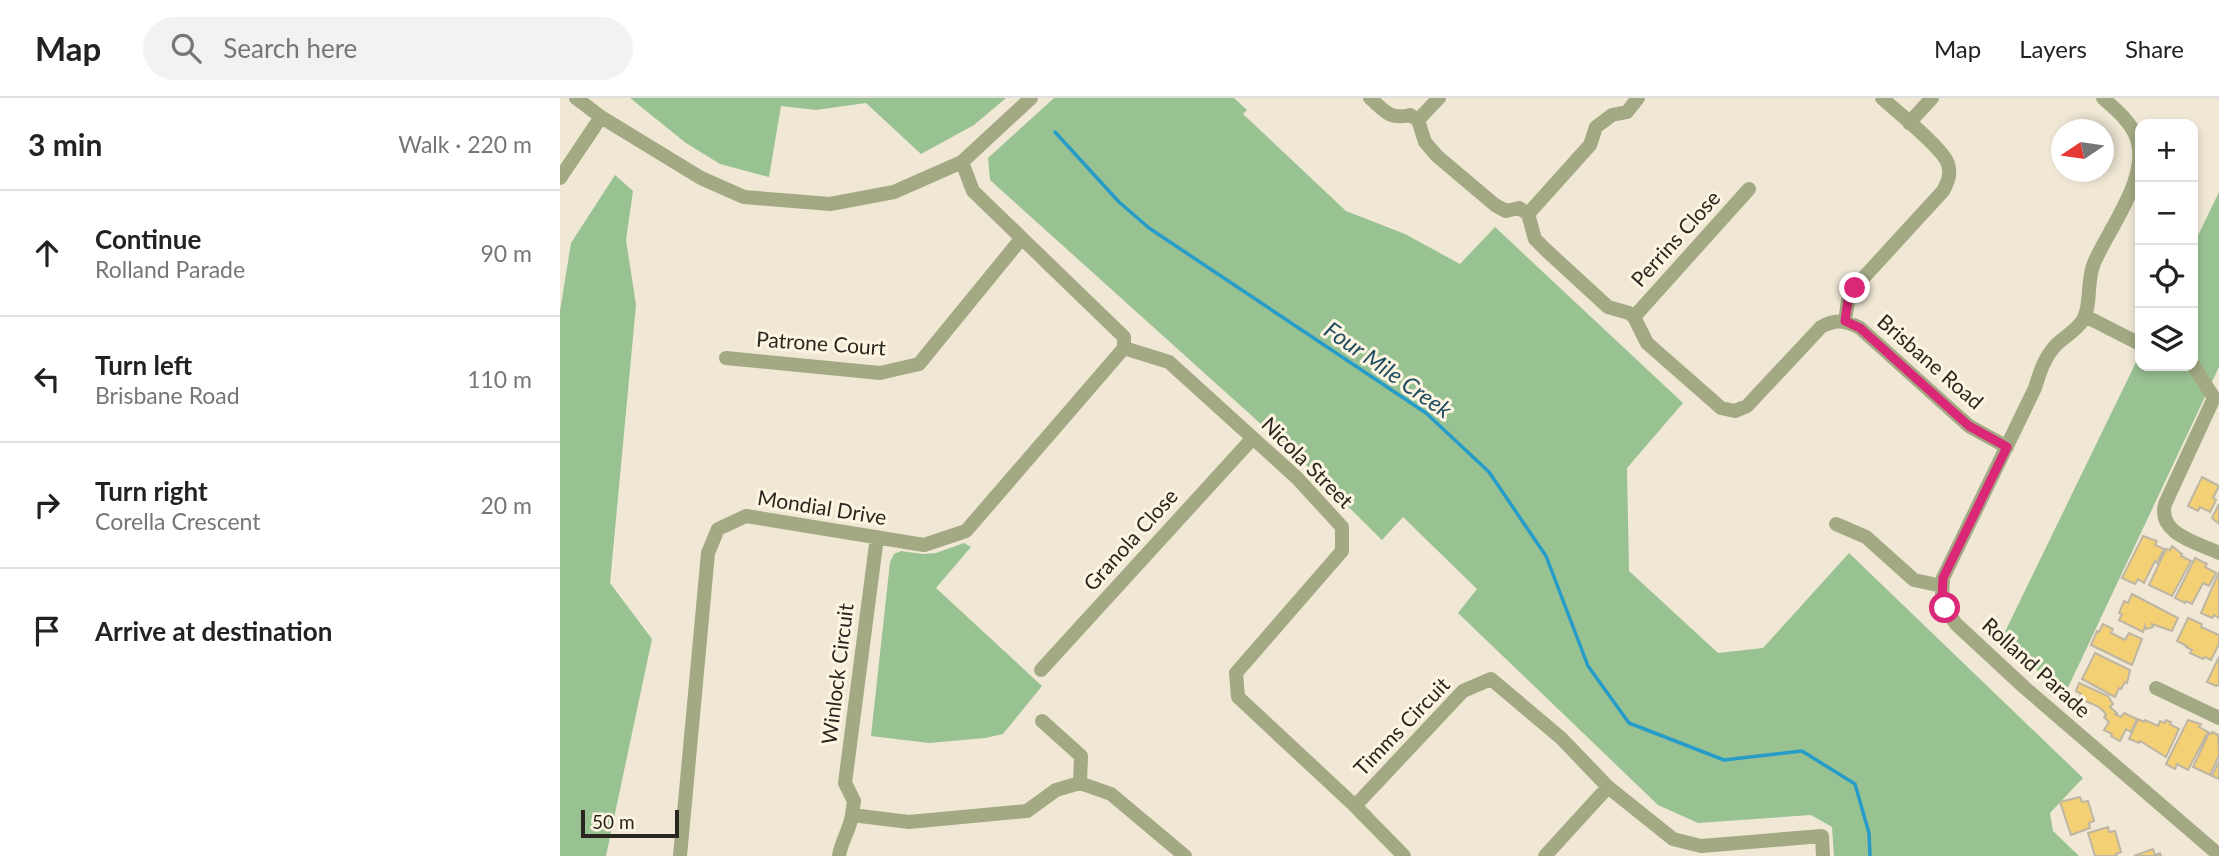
<!DOCTYPE html>
<meta charset="utf-8">
<style>
:root{--surface:#fff;--page:#f2f2f2;--text:#222;--muted:#767676;--line:#e0e0e0}
body{margin:0;font-family:Lato,sans-serif;background:var(--page);color:var(--text)}
.controls{position:absolute;right:21px;top:21px;display:grid;overflow:hidden;border-radius:14px;box-shadow:0 4px 10px #0003}
.controls button{width:63px;height:63px;display:grid;place-items:center;padding:0;border:0;border-bottom:2px solid var(--line);background:var(--surface);color:var(--text);font:35px sans-serif}
.compass{position:absolute;left:1491px;top:21px;width:63px;height:63px;border-radius:50%;background:var(--surface);box-shadow:0 4px 10px #0003;rotate:257deg}
.scale{position:absolute;left:21px;bottom:18px;width:98px;box-sizing:border-box;padding-left:7px;border:4px solid #2a2720;border-top:0;font-size:19px;line-height:24px;white-space:nowrap;color:#2a2720;-webkit-text-stroke:5px #fdf5e2;paint-order:stroke}
.stop{position:absolute;width:21px;height:21px;margin:-16px;border:5px solid #db2777;border-radius:50%;background:#fff}
.stop.end{background:#db2777;border-color:#fff;box-shadow:0 2px 7px #0008}
.list{margin:0;padding:0;list-style:none}
h2{display:flex;justify-content:space-between;align-items:center;height:91px;margin:0;padding:0 28px;font-size:30px}
h2 small{font-size:23px;font-weight:400;color:var(--muted)}
.list li{display:grid;grid-template-columns:46px 1fr auto;gap:21px;align-items:center;box-sizing:border-box;height:126px;padding:0 28px;border-top:2px solid var(--line)}
.list b{display:block;font-size:26px;white-space:nowrap}
.list p{margin:0;font-size:23px;white-space:nowrap;color:var(--muted)}
.list em{font-size:23px;font-style:normal;color:var(--muted)}
.icon{flex:none;width:38px;height:38px;fill:none;stroke:currentColor;stroke-width:2;stroke-linecap:round;stroke-linejoin:round}
.map{position:relative;flex:none;width:1659px;height:758px;overflow:hidden}
header{display:flex;align-items:center;gap:42px;box-sizing:border-box;height:98px;padding:0 35px;background:var(--surface);border-bottom:2px solid var(--line)}
header strong{font-size:33px}
nav{display:flex;gap:38px;margin-inline-start:auto;font-size:24px}
.search{width:490px;height:63px;background:var(--page);display:flex;align-items:center;gap:18px;box-sizing:border-box;padding:0 24px;border-radius:38px;color:var(--muted);font-size:26px}
main{display:flex}
aside{flex:1;background:var(--surface)}
.map>svg:first-child{display:block}
.green{fill:#99c293}
.lines{fill:none;stroke-linecap:round;stroke-linejoin:round}
.stream{stroke:#279cc9;stroke-width:3.5}
.building{fill:#f4d074;stroke:#beb6a4;stroke-width:2}
.street{stroke:#a2a983;stroke-width:14}
.route{stroke:#db2777;stroke-width:9}
.labels{text-anchor:middle;stroke-width:6;stroke-linejoin:round;paint-order:stroke}
.street-label{font-size:21px;fill:#2a2720;stroke:#fdf5e2}
.water-label{font-size:23px;font-style:italic;fill:#1f4c60;stroke:#fdf5e2}
</style>
<header>
<strong>Map</strong>
<div class="search"><svg class="icon" aria-label="search" viewBox="0 0 24 24"><circle cx="10" cy="10" r="6"/><path d="M15 15l6 6"/></svg>Search here</div>
<nav><a>Map</a><a>Layers</a><a>Share</a></nav>
</header>
<main>
<aside>
<h2>3 min<small>Walk · 220 m</small></h2>
<ul class="list">
<li><svg class="icon" aria-label="ahead" viewBox="0 0 24 24"><path d="M12 20V5M6 11l6-6 6 6"/></svg><div><b>Continue</b><p>Rolland Parade</p></div><em>90 m</em></li>
<li><svg class="icon" aria-label="left" viewBox="0 0 24 24"><path d="M17 20v-9H6M10 6l-5 5 5 5"/></svg><div><b>Turn left</b><p>Brisbane Road</p></div><em>110 m</em></li>
<li><svg class="icon" aria-label="right" viewBox="0 0 24 24"><path d="M7 20v-9h11M14 6l5 5-5 5"/></svg><div><b>Turn right</b><p>Corella Crescent</p></div><em>20 m</em></li>
<li><svg class="icon" aria-label="arrive" viewBox="0 0 24 24"><path d="M6 21V4h12l-3 4 3 4H6"/></svg><div><b>Arrive at destination</b></div></li>
</ul>
</aside>
<div class="map">
<svg width="1659" height="758" viewBox="0 0 1659 758">
<rect width="100%" height="100%" fill="#f0e8d5"/>
<path class="green" d="M70,0H446L414,27L361,56L306,5L256,12L221,8L209,79L160,66L126,45Z
M494,0H674L687,12L683,16L786,113L845,136L900,166L935,129L1123,305L1067,370L1069,473L1158,555L1203,550L1289,455L1523,680L1490,715L1493,733L1519,758H1274L1272,729L1251,717L1138,725L1098,707L898,515L917,491L843,419L822,442L741,362L430,82L428,60Z
M55,77L73,93L66,142L76,207L50,485L92,541L46,758H0V213L11,145Z
M1659,94V269L1505,596L1441,542L1580,256V268H1633V148Z
M404,445L411,449L376,490L482,588L443,636L425,640L369,645L311,638L330,464L334,456L341,453L363,456L376,455Z"/>
<g class="lines">
<path class="stream" d="M495,34L559,104L589,130L866,315L929,374L986,458L1028,568L1069,625L1164,662L1242,653L1295,686L1309,735L1310,758"/>
</g>
<path class="building" d="M1642,379L1659,388L1653,400L1656,402L1650,414L1640,409L1638,413L1628,408Z
M1659,406V426L1652,420Z
M1583,438L1597,443L1595,447L1604,451L1597,465L1595,463L1584,485L1578,481L1575,486L1562,480Z
M1612,448L1622,456L1621,458L1631,463L1612,498L1589,487L1606,451L1610,452Z
M1635,460L1647,466L1645,469L1656,475L1649,488L1643,485L1632,506L1626,503L1625,505L1615,500Z
M1659,474V520L1654,517L1652,520L1641,515Z
M1572,496L1618,520L1612,533L1592,526L1593,529L1586,531L1585,528L1583,534L1559,522L1562,516L1559,515L1564,503L1568,505Z
M1628,520L1642,526L1641,529L1659,537V546L1651,562L1645,559L1643,561L1630,555L1632,552L1626,549L1627,548L1617,543Z
M1543,526L1553,531L1551,535L1565,542L1569,535L1582,541L1572,567L1531,547L1537,533L1539,534Z
M1535,555L1570,572L1567,585L1565,584L1561,591L1559,590L1555,599L1522,581Z
M1659,559V587L1656,588L1647,584Z
M1519,585L1548,598L1553,606L1550,609L1557,615L1555,616L1561,619L1564,615L1577,621L1571,634L1566,631L1560,643L1551,638L1552,636L1544,632L1549,624L1544,619L1546,617L1544,614L1539,609L1519,600L1521,596L1516,593Z
M1578,621L1584,624L1585,622L1598,628L1600,623L1605,625L1606,622L1611,624L1610,626L1619,631L1606,659L1580,643L1579,645L1569,641Z
M1628,622L1641,626L1639,629L1648,634L1628,672L1617,666L1615,671L1606,666Z
M1652,634L1658,637L1659,657L1650,677L1633,669L1649,635L1651,636Z
M1659,663V681L1652,678Z
M1520,699L1522,704L1528,703L1534,723L1529,725L1530,730L1511,737L1500,704Z
M1548,729L1549,734L1555,733L1561,754L1556,756L1557,758H1535L1528,735Z
M1593,751L1595,757L1600,755L1601,758H1574Z"/>
<g class="lines">
<path class="street" d="M16,0L41,19L141,80L184,99L270,106L334,94L402,64L471,0
M810,0C825,13 829,22 850,17L858,22L865,44L877,58L935,107L946,113L959,110L968,116L975,141L986,152L1048,209L1069,215L1074,219L1087,245L1161,310L1175,313L1187,308L1261,229C1275,221 1285,222 1300,230L1409,328L1447,349
M1543,0C1555,11 1568,21 1575,36C1593,76 1550,128 1534,165C1526,184 1532,206 1523,222C1516,233 1505,238 1496,247C1484,260 1480,274 1475,290L1383,480L1382,500L1385,510L1396,526L1464,589L1659,757
M858,22L879,0
M1349,25L1372,0
M402,64L413,93L564,239V250L609,264L737,380L782,429V453L676,575L678,599L795,708L844,758
M0,80L41,19
M968,116L1030,47L1036,29L1052,17L1067,14L1078,0
M1525,218L1580,246
M1074,219L1189,91
M1285,223L1288,203L1295,189L1383,93C1388,84 1391,76 1388,66C1384,51 1336,13 1322,0
M166,260L320,275L359,266L461,141
M1633,267L1654,300
M1654,300L1605,406C1597,436 1638,445 1659,455
M1276,426L1306,439L1354,482L1382,488
M317,439L285,685L294,703L292,717L349,724L467,713L496,692L520,685L551,696L625,758
M481,572L692,341
M1596,590L1659,620
M482,623L521,658L520,685
M795,708L903,593L931,581L1001,640L1048,689L1113,741L1141,748L1262,738L1263,758
M120,758L148,455L158,431L186,418L364,447L406,433L564,250
M279,758C281,743 290,732 292,717
M985,758L1048,689"/>
</g>
<g class="lines">
<path class="route" d="M1295,190L1288,203L1285,223L1300,230L1409,328L1447,349L1383,480L1382,500L1385,510"/>
</g>
<g class="labels">
<g class="street-label">
<text transform="translate(1116 141) rotate(-48)" y="7">Perrins Close</text>
<text transform="translate(261 246) rotate(4)" y="7">Patrone Court</text>
<text transform="translate(1370 264) rotate(41)" y="7">Brisbane Road</text>
<text transform="translate(747 365) rotate(45)" y="7">Nicola Street</text>
<text transform="translate(262 410) rotate(9)" y="7">Mondial Drive</text>
<text transform="translate(571 442) rotate(-48)" y="7">Granola Close</text>
<text transform="translate(1476 570) rotate(42)" y="7">Rolland Parade</text>
<text transform="translate(278 576) rotate(-83)" y="7">Winlock Circuit</text>
<text transform="translate(842 629) rotate(-46)" y="7">Timms Circuit</text>
</g>
<g class="water-label">
<text transform="translate(828 272) rotate(35)" y="8">Four Mile Creek</text>
</g>
</g>
</svg>
<div class="controls">
<button>+</button>
<button>−</button>
<button><svg class="icon" aria-label="locate" viewBox="0 0 24 24"><circle cx="12" cy="12" r="6"/><path d="M12 2v4M12 18v4M2 12h4M18 12h4"/></svg></button>
<button><svg class="icon" aria-label="layers" viewBox="0 0 24 24"><path d="M12 4l9 5-9 5-9-5zM3 14l9 5 9-5"/></svg></button>
</div>
<svg class="compass" viewBox="-18 -18 36 36"><path d="M0-13l5 13h-10z" fill="#e53935"/><path d="M0 13l5-13h-10z" fill="#767676"/></svg>
<div class="scale">50 m</div>
<div class="stop" style="left:1385px;top:510px"></div>
<div class="stop end" style="left:1295px;top:190px"></div>
</div>
</main>
